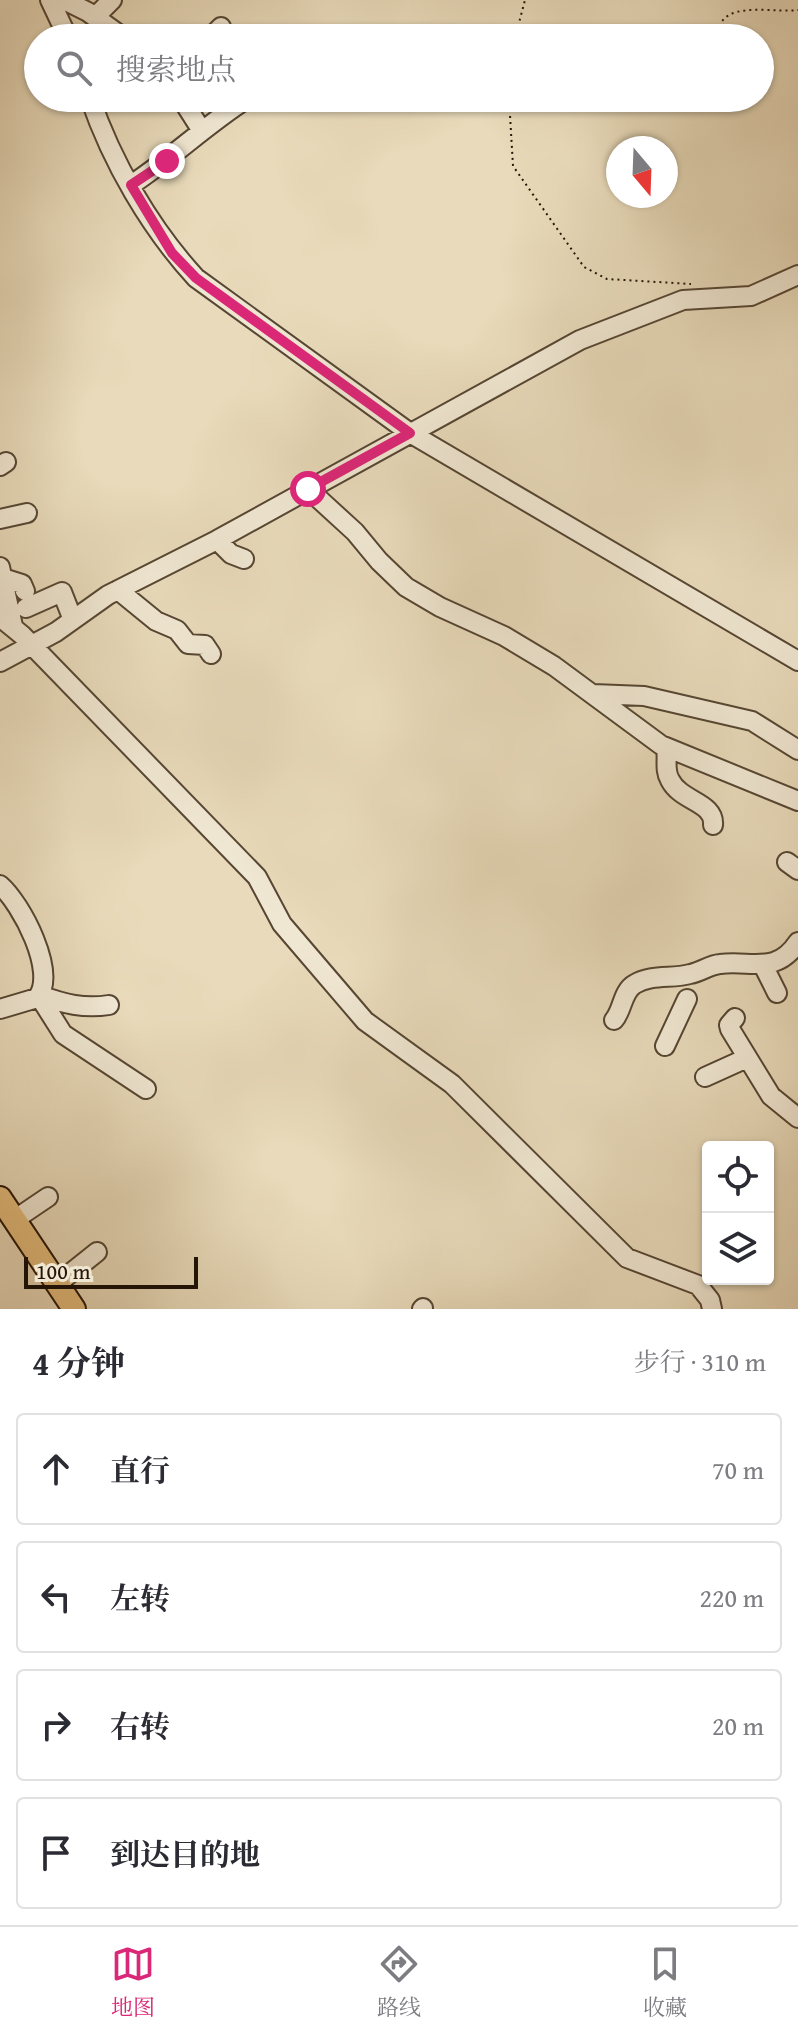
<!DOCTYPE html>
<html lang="zh">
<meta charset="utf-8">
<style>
:root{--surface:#fff;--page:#f7f7f7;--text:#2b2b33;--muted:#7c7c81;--line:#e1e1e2;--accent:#db2777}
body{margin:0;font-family:"Gentium Book Plus","Noto Serif SC",serif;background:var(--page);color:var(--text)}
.controls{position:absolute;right:24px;bottom:24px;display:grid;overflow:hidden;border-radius:8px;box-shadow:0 2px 6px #0004}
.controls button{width:72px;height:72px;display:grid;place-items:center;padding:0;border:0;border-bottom:2px solid var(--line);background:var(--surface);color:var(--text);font:40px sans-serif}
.compass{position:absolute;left:606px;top:136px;width:72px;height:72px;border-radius:50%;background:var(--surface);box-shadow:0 2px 6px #0004;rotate:161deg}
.scale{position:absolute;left:24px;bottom:20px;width:174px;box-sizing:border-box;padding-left:8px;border:4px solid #251506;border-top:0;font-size:22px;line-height:28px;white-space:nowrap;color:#251506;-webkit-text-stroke:6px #f0e7d2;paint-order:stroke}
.stop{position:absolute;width:24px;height:24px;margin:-18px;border:6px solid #db2777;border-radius:50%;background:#fff}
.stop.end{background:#db2777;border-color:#fff;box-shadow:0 2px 8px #0008}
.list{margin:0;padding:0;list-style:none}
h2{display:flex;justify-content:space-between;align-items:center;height:104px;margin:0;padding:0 32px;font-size:34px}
h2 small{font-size:26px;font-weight:400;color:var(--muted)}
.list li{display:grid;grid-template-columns:52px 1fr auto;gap:24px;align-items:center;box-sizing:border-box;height:112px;margin:0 16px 16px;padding:0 16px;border:2px solid var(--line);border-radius:8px}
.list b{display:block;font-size:30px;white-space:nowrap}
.list em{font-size:26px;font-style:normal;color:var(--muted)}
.icon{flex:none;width:44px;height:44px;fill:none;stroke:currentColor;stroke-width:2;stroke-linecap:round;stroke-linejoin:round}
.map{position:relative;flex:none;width:798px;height:1309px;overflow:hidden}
.search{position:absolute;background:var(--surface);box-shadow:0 2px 6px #0004;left:24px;right:24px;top:24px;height:88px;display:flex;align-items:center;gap:20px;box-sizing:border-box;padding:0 28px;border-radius:44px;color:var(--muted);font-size:30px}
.sheet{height:616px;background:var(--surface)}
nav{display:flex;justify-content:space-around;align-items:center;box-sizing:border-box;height:112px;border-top:2px solid var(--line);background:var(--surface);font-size:22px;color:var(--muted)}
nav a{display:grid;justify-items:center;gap:4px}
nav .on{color:var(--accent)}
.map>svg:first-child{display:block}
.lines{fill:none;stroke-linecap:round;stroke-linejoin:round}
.minor-casing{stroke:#564633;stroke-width:22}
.major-casing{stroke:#251506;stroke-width:26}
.path{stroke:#251506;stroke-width:2;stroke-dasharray:2 4;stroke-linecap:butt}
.minor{stroke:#f0e7d2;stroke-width:18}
.major{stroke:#e4bd7d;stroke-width:22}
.route{stroke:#db2777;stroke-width:10}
</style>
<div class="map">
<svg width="798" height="1309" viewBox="0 0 798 1309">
<rect width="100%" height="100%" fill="#e8daba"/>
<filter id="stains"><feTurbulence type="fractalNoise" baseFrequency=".0025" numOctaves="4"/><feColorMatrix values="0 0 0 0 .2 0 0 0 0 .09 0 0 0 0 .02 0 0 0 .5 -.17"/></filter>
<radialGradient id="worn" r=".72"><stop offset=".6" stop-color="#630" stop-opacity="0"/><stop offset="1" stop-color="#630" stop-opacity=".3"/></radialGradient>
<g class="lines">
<defs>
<path id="minor" d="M50,0L68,38
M64,0L88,12L124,38
M95,17L112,0
M210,38L221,27
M90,98C112,162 150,228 196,278L410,433L798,661
M181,98L202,131
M131,185C172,158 207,124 248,98
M0,466L6,462
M308,489L355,532L379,561L406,587L440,607L504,636L554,666L661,745L798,801
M0,519L27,513
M217,540L231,554L244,559
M0,567L13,626
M3,578L22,584L25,591
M118,590L156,621L177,630L188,644L205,645L211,654
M26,608L62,592L73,620
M0,617L22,635L257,877L282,924L365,1021L452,1084L627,1258L698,1285L710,1300L712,1309
M0,662L56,632L108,595L217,540L580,340L683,300L751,296L798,275
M593,694L644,696L752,721L798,750
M666,747C668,759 664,770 670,780C681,802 715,802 713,825
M787,862L798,870
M0,885C21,903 58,973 37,998L0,1009
M763,965L777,993
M40,995C64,1004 84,1009 109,1005
M39,996L63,1034L146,1089
M735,1018L729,1025L730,1029L771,1096L798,1118
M614,1020C623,1010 622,991 635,984C651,974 673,979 690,974C701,972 709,965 720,964C752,960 776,975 798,942
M665,1046L687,999
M705,1077L747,1058
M14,1220L48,1197
M57,1284L97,1252
M422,1309L423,1308"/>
<path id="major" d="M0,1198L74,1309"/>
</defs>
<use href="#minor" class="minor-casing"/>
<use href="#major" class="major-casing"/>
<path class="path" d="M515,38L525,0
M717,38C719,33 719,24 723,20C737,3 779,13 798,10
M509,98L513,166L584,267L607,279L691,284"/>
<use href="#minor" class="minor"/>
<use href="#major" class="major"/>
</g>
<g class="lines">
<path class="route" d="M167,161L131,185L172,253L196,278L410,433L308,489"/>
</g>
<rect width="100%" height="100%" filter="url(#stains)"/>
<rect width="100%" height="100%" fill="url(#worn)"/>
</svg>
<div class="controls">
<button><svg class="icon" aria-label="locate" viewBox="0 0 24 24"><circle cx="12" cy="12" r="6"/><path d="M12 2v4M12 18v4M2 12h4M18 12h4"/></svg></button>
<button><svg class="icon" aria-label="layers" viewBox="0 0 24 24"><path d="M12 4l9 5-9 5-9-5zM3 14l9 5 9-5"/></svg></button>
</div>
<svg class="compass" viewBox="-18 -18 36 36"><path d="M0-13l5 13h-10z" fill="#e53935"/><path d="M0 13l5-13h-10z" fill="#7c7c81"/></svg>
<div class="scale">100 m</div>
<div class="stop" style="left:308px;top:489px"></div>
<div class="stop end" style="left:167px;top:161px"></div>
<div class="search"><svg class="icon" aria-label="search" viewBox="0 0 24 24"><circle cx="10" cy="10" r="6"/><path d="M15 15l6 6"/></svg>搜索地点</div>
</div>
<section class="sheet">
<h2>4 分钟<small>步行 · 310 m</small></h2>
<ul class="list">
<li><svg class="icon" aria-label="ahead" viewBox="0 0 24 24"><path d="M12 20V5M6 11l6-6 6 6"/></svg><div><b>直行</b></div><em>70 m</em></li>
<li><svg class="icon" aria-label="left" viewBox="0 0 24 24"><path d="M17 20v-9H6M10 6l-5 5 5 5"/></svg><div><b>左转</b></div><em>220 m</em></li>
<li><svg class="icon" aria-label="right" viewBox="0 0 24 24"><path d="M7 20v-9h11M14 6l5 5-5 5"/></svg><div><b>右转</b></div><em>20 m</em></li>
<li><svg class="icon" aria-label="arrive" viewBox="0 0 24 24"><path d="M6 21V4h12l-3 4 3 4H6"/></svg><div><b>到达目的地</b></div></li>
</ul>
</section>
<nav>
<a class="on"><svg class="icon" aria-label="map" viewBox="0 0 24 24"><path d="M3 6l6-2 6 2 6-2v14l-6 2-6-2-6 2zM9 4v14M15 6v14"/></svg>地图</a>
<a><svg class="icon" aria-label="directions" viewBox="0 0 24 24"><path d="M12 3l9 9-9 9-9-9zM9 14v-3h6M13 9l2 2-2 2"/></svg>路线</a>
<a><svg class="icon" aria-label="saved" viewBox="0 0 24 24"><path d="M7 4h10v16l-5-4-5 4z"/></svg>收藏</a>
</nav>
